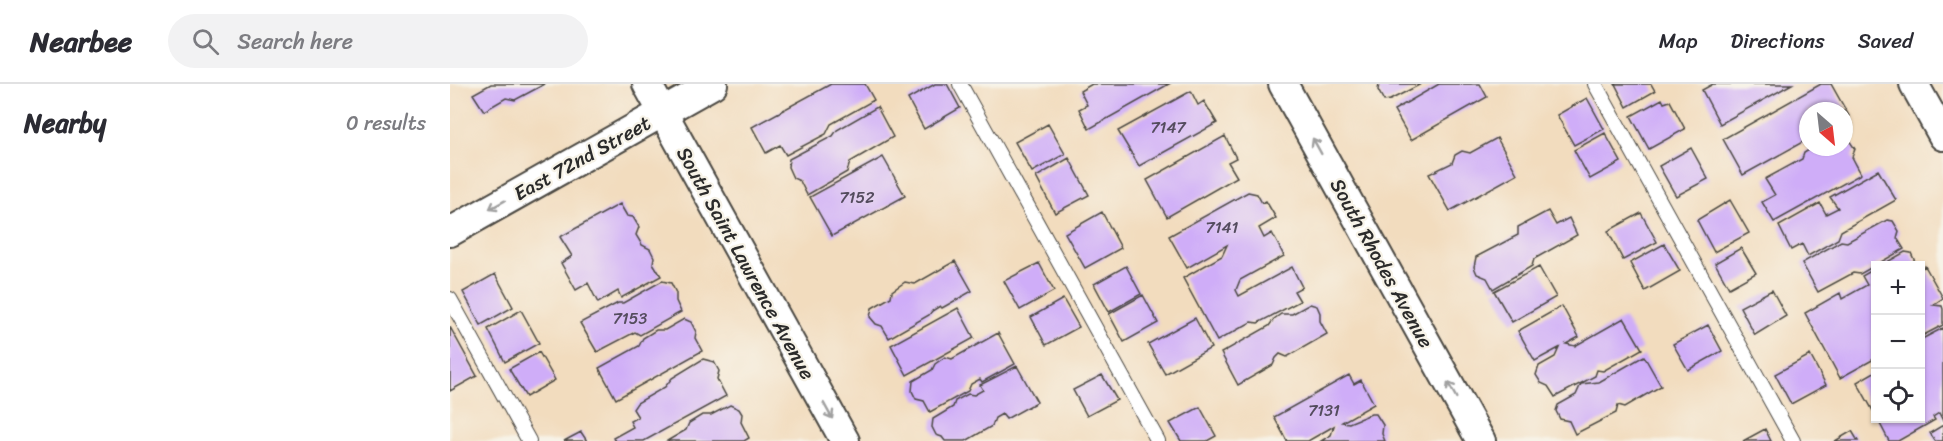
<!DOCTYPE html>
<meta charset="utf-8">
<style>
:root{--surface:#fff;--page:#f2f2f3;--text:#2b2b33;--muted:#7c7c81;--line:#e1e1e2}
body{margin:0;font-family:Sriracha,sans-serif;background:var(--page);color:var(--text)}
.controls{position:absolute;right:18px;bottom:18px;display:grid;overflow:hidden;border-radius:0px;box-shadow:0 2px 4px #0004}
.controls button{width:54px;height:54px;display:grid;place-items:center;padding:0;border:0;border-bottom:2px solid var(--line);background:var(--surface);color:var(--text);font:30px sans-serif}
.compass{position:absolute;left:1349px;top:18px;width:54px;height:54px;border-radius:50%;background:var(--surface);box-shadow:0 2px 4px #0004;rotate:152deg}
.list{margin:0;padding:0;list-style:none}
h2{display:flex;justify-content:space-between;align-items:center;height:78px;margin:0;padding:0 24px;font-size:26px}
h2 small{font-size:20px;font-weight:400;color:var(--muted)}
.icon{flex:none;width:33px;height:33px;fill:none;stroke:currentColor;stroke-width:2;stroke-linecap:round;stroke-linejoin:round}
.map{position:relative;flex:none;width:1493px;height:357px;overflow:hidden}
header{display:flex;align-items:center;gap:36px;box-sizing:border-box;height:84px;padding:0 30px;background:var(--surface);border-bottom:2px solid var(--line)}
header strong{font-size:28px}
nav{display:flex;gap:33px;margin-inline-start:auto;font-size:21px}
.search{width:420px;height:54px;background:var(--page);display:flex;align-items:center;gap:15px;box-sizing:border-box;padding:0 21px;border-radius:33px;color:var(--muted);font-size:22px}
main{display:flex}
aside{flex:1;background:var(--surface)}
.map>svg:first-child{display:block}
.building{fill:#cfadf8}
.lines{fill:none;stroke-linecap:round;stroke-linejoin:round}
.service-casing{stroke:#494641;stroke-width:16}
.minor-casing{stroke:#494641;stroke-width:32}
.service{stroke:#fff;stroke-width:14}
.minor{stroke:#fff;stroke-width:28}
.oneway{stroke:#a0a0a0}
.labels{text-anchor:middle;stroke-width:4.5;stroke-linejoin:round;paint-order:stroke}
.number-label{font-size:16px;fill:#544c5e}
.street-label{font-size:20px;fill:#2b2b2b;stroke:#f7f3e8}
</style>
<header>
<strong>Nearbee</strong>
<div class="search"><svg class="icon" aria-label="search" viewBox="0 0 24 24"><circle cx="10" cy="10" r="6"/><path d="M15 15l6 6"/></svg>Search here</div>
<nav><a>Map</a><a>Directions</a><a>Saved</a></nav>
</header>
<main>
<aside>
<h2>Nearby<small>0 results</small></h2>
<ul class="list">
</ul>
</aside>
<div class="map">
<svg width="1493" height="357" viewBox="0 0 1493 357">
<rect width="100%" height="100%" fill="#f7f3e8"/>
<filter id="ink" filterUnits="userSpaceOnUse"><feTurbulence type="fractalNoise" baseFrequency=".0167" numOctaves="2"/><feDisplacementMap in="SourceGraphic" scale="12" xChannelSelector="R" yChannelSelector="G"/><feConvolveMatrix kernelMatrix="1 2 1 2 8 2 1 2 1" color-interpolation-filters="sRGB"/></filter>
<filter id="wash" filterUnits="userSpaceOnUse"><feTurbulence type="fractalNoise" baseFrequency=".008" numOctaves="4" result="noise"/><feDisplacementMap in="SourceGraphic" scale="24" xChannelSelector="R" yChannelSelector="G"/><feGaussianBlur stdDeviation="1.35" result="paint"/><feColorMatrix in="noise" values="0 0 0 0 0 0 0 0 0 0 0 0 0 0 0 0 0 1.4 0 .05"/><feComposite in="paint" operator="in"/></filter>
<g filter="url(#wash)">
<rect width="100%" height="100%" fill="#f2dcbe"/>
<g id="blocks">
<path class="building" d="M41,0H95L65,16L56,14L34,27L23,10Z
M381,0H415L424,16L381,40L376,50L336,71L330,61L316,69L302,43Z
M485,0H497L510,24L474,45L458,15Z
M642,0H719L639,45L629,25L637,21L630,7Z
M929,0H971L940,16L934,17L928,6Z
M989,0H1030L1037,13L961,56L944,26Z
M1165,0H1201L1205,7L1177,23Z
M1263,0H1342L1270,40L1252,6Z
M1371,0H1381L1399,32L1394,35V27H1358V55L1293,91L1273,55Z
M741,7L748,21L754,17L767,39L689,82L668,47Z
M1137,14L1154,45L1124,61L1107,31Z
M1212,15L1214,19L1220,17L1235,45L1199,65L1181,32Z
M427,23L443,53L400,78L397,88L357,111L350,97L343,94L338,83L339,75L383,52L387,46Z
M598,40L615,70L582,88L565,58Z
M1155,49L1171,78L1140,95L1124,66Z
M775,52L786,74L778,78L787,93L717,133L697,96Z
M1047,54L1067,90L1000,127L979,90L1002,79L1005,71L1012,67L1020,69Z
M1394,54L1399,56L1405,65L1402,73L1411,90L1324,138L1312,118L1325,111L1315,95L1352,75L1354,69L1362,64L1394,63Z
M1241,64L1258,95L1226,112L1209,82Z
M433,73L455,112L382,152L360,113Z
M619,74L639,111L605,129L586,93Z
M1428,86L1446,116L1391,147L1388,155L1358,172L1352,160L1341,166L1329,142L1370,119L1376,130L1388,124L1380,113Z
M798,108L807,110L812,119L816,117L826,134L809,144L814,154L822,149L834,172L790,196L786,206L789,212L842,183L852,203L844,207L850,217L808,239L801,238L767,257L733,194L772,172L777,161L737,184L719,152Z
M1280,116L1299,149L1264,168L1247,136Z
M170,120L177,132L183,133L189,143L186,151L192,161L200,165L204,173L203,179L211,192L171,214L168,207L148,219L138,199L126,206L111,179L122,172L110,153Z
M1098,127L1106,141L1119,134L1127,151L1084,175L1082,182L1043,205L1037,194L1027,190L1024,183L1026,173L1068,151V143Z
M652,128L671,164L635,184L615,149Z
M1191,129L1207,158L1173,176L1158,147Z
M1437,136L1443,137L1449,147L1447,154L1454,165L1410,190L1403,189L1368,208L1352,179L1391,157L1397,158Z
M1214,160L1230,187L1195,207L1180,179Z
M1291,164L1306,189L1279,204L1265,179Z
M1455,168L1461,169L1467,182H1430Z
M505,177L522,207L492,224L490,222L482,227L479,231L439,254L432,242L426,240L420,233L422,224L441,213L442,207L455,198L465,200Z
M589,179L604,207L570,226L554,197Z
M676,182L691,210L659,228L644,200Z
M1475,182L1493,214L1483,221L1492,222L1493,225V241L1470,253V185Z
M1089,183L1106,213L1062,238L1044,207Z
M1426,184V274L1390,294L1355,229L1390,209L1392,215L1417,201L1412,192Z
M45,190L63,223L31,241L13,208Z
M212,197L221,199L226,209V217L231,228L190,251L185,248L147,268L130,239L168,219H173Z
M1322,206L1336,232L1305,251L1290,223Z
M693,211L708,239L674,258L659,230Z
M613,215L629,243L596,261L581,233Z
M860,220L867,222L870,229V237L877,250L837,273L830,270L826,274L823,281L788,301L771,269L819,242L824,235L831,230H842Z
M1112,222L1129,253L1116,260L1125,262L1174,234L1192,265L1153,287L1147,286L1145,292L1105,313L1098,302L1091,299L1086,291L1089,282L1105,273L1109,264L1085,277L1068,247Z
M508,224L524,254L457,291L441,261Z
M71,226L89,259L55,278L38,245Z
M745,234L761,264L715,290L698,260Z
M234,235L241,238L246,248L245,254L252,267L166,315L149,284L189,262L193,254L206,246H215Z
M1258,241L1272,267L1238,286L1223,260Z
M0,243L27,292L0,307Z
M1493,244V337L1489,329L1483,333L1485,336L1448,357H1439L1427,334H1470V256Z
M548,249L565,280L532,298L530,295L521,300L518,307L480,328L474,317L466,315L462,307L463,297L482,286L485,280L495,273L502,275Z
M89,268L105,296L76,313L59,285Z
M1360,271L1376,301L1341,320L1325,290Z
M1194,272L1211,302L1175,323L1168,321L1166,329L1125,350L1119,337L1110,335L1106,327L1108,321L1126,311L1131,300L1149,298Z
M253,275L264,278L269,287L267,295L276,312L194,357H165L163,354L183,343L180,337L188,333L183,325L187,319L215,303L222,294Z
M567,282L587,318L556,335L552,330L545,334L542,342L516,357H495L492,353L486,351L482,343L483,335L503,323L505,317L518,310L524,311L533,306L530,301Z
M1426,287V332L1407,298Z
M652,291L667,316L637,332L623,306Z
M899,291L904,300L911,296L924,320L892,338L899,339L921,330H926L933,341L932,350L935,357H871L881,351L884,342L858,357H837L824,333Z
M280,321L289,325L292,330L291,338L299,354L294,357H217L236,346L239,339L252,331H261Z
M750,323L766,352L757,357H731L720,339Z
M1493,341V357H1485L1480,349Z
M1315,345L1321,357H1293Z
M1402,347L1408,357H1385Z
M131,348L137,357H114Z"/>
</g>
</g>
<g filter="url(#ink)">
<use href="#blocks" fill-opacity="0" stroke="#494641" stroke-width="1.5"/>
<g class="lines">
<defs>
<path id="service" d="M510,0L708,357
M1145,0L1343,357
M0,215L79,357"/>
<path id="minor" d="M197,0L395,357
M833,0L1031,357
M1464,0L1493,52
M0,148L263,0"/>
</defs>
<use href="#service" class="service-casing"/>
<use href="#minor" class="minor-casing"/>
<use href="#service" class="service"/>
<use href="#minor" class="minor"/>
</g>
<defs><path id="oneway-shaft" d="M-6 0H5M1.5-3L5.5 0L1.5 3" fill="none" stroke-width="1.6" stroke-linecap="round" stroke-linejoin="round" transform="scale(1.5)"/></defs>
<g class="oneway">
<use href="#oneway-shaft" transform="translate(867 62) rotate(-119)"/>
<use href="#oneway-shaft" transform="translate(47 121) rotate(151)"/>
<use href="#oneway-shaft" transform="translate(1002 306) rotate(-119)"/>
<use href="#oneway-shaft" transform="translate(378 327) rotate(61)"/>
</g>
</g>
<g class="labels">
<g class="number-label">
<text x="718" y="49">7147</text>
<text x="407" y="119">7152</text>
<text x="772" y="149">7141</text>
<text x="180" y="240">7153</text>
<text x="874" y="332">7131</text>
</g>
<g class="street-label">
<text transform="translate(132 74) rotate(-29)" y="7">East 72nd Street</text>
<text transform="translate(296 179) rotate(61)" y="7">South Saint Lawrence Avenue</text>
<text transform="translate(932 179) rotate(61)" y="7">South Rhodes Avenue</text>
</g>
</g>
</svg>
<div class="controls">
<button>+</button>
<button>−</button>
<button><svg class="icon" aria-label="locate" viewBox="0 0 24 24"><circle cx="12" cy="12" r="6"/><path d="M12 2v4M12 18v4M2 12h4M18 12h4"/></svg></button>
</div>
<svg class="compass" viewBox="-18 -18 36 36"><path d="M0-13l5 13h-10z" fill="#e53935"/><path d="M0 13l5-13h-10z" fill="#7c7c81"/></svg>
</div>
</main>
